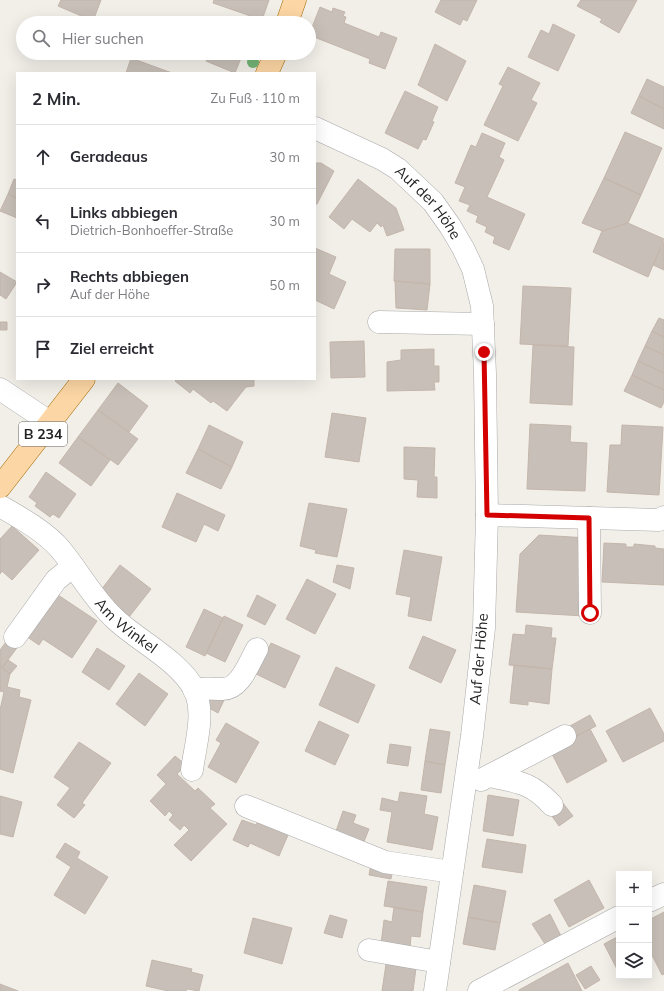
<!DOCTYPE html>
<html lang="de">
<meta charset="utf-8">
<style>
:root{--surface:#fff;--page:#f2f2f3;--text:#2b2b33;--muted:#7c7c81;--line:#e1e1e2}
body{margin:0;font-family:Mulish,sans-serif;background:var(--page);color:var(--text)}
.controls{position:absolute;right:12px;bottom:12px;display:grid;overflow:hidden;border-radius:0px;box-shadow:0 4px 16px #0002}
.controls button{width:36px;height:36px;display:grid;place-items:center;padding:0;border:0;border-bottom:1px solid var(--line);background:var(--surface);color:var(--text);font:20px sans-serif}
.stop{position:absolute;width:12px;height:12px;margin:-9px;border:3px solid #d40000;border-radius:50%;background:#fff}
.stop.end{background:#d40000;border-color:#fff;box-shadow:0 1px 4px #0008}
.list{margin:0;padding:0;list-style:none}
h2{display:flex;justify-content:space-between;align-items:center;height:52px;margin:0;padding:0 16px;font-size:17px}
h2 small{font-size:13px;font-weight:400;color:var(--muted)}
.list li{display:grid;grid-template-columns:26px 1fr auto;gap:12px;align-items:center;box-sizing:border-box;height:64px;padding:0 16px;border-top:1px solid var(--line)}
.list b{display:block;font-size:15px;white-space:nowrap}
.list p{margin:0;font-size:13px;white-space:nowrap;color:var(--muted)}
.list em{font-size:13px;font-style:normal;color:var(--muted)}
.icon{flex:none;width:22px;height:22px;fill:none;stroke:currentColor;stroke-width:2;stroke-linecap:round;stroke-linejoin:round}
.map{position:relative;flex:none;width:664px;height:991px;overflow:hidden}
.search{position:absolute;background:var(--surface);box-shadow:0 4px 16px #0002;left:16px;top:16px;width:300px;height:44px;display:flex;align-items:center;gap:10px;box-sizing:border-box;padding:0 14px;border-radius:22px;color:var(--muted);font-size:15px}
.panel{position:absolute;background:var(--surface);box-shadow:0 4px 16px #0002;left:16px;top:72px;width:300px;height:308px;border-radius:0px}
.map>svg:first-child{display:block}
.building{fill:#c7bfb8;stroke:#c4b6ab}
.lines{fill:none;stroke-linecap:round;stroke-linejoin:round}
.minor-casing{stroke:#a9a9a9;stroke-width:23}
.major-casing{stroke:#a06b00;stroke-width:23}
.minor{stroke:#fff;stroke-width:22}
.major{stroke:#fcd6a4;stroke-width:22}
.tree{fill:#74b475}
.route{stroke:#d40000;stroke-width:5}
.labels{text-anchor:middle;stroke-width:4;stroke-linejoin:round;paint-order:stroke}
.shield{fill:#fff;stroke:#646464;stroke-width:1}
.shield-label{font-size:14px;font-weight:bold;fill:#222}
.street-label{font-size:15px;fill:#222;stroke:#fff}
</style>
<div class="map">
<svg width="664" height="991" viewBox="0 0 664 991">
<rect width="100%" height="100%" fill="#f2efe9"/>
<path class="building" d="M61,0H101L93,21L58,6Z
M214,0H269L262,20L213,3Z
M441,0H477L467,21L463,19L460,25L435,12Z
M581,0H637L619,33L600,22L602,19L577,6Z
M320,7L332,12L333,8L345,12L343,16L346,17L344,23L379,37L381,32L397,38L385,69L369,63L370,59L309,35Z
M553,24L575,35L558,71L528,57L541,30L549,34Z
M435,44L466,61L447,101L418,85Z
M209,53H243L235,73L206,61Z
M131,58L172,73H126Z
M508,67L540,83L531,100L537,103L518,141L484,125L503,86L499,84Z
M647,79L664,87V109L639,96Z
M405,91L438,107L432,121L434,122L426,140L423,139L418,149L385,133Z
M639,96L664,109V129L631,113Z
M625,132L662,148L641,195L604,178Z
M482,133L505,143L499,157L504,160L487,197L525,214L509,250L493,243L495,237L485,232L487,227L476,222L478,216L467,211L470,205L459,201L465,187L455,183L471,145L476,147Z
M315,163H321L334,171L317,204H315Z
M604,178L641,195L628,223L602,231L582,223Z
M14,179L17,180V198L8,194Z
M358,179L396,208L404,230L387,236L383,225L381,227L377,223L370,232L352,219L344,229L329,217Z
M8,194L17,198V218L0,211Z
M628,223L664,239L648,277L593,252L602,231Z
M664,242V270L653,265Z
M315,248L336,257L329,274L346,282L334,309L315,300Z
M395,249H430V284L394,281Z
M0,272L17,282L6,299L0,295Z
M395,281L430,284L427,310L396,308Z
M523,286L571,288L568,346L520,344Z
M659,318L664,320V337L652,331Z
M0,322H7V330H0Z
M652,331L664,337V355L645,346Z
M364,341L365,377L331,378L330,342Z
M533,345L574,347L572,405L530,403Z
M645,346L664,355V373L638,361Z
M434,349V366H439V382H434L435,390L387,391V362L401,360V350Z
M638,361L664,373V390L632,375Z
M632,375L664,390V402L661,408L624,391Z
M177,379H254V386L246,387L227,411L213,401L211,403L193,389L190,393L175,381Z
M118,383L148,406L129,432L98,410Z
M98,410L138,439L118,465L78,437Z
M332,413L366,418L359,462L325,457Z
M530,424L571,426L570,442L587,443L585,491L527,489Z
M209,425L243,442L232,467L198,449Z
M622,425L663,427L659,495L607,492L610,445H621Z
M78,437L110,460L91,486L59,463Z
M404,447L435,448L434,477H437V498L417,497L418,480L404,479Z
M198,449L232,467L221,489L186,473Z
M46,472L76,494L59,518L53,514L50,517L35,506L37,503L29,497Z
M177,493L225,515L218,531L204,524L196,542L162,527Z
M309,503L347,509L337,557L315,553L316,550L300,546Z
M12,526L39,550L12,580L2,571L0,574V539Z
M539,535L588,538L584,616L516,612L520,554Z
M604,543L626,544V547H634V544L655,546V548L664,549V585L602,582Z
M404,550L442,557L431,621L408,616L411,597L396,594Z
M120,565L151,589L129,617L98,594Z
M337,565L354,568L350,589L333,582Z
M307,579L336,594L315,634L286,619Z
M52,591L97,621L72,658L43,639L39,645L23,634Z
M257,595L276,605L265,625L247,616Z
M204,609L223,618L205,656L186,647Z
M224,616L243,625L225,662L206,653Z
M526,625L552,628L551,638H556L552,669L509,665L513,634L525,635Z
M423,636L456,650L441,683L409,668Z
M9,638L19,645L2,668L0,666V650Z
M271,643L300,656L285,688L256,674Z
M97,648L125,666L109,690L82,672Z
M8,660L17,666L10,674L2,668Z
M514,665L552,669L549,704L528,701V705L510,703Z
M0,666L10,674L7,687L20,690L19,697L31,700L13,773L0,769V710L4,692L0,691Z
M336,667L375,685L358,723L319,705Z
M139,673L168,694L145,726L116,704Z
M209,693L225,698L218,713L202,704Z
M650,708L664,734V741L623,762L606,731Z
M590,715L596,726L567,741L570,726Z
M319,721L349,735L335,765L305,751Z
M226,723L259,742L236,783L208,767L221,743L216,740Z
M430,729L450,732L445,765L425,761Z
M590,729L607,761L567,783L550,750Z
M79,742L111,763L82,803L85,805L74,818L57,805L70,788L54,777Z
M390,744L411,747L408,766L387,763Z
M175,756L186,765L177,774L195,791L198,788L215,804L210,808L227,824L191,861L174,845L189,830L184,825L180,830L169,820L173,815L169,811L165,816L150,801L166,784L157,775Z
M425,761L445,765L441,793L421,790Z
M400,792L427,796L424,814L438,817L432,850L387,842L392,812L380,810L382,798L398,802Z
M488,795L519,800L513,836L483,831Z
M0,796L22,802L13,837L0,834Z
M562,802L573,816L559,826L549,812Z
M343,811L356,815L353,823L369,829L363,844L335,834Z
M261,815L291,828L279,856L250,843L248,847L233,840L242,820L256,825Z
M487,839L526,845L522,873L482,867Z
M65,843L80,852L77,858L108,877L85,914L54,895L71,867L56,857Z
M371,864L393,868L391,879L369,875Z
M589,880L604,908L569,927L554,900Z
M388,881L427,887L423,912L384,906Z
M474,885L506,891L500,923L468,917Z
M394,907L423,912L420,937L411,936L410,948L381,944L384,920L392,922Z
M664,912V974L662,975L649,949V920Z
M550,914L561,936L545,944L532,924Z
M330,915L347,920L342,938L324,933Z
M468,917L500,923L495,950L463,944Z
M253,918L292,928L282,964L244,953Z
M619,936V973L604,944Z
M152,960L192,969L191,972L203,975L199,991L187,989L186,991H168L146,986Z
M568,963L582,991H519V990Z
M386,964L416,968L413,991H382Z
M591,966L600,980L585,989L576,975Z
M0,984L18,991H0Z"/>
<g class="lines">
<defs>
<g id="minor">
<path id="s1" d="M315,128L382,159L398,169L433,202L450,226L463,248L473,269L482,306L485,374L487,515L484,628L472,736L435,991"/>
<path d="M379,322L483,324"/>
<path d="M0,389L51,423"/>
<path id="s2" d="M0,506C21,518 46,532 61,550C79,572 93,598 113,617C136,640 179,660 194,689C206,713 195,745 192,770"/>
<path d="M487,515L659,520L664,517"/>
<path d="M589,518L590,613"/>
<path d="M15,637L56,580L73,566"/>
<path d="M194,690C204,687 212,689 222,689C240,690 249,663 257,649"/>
<path d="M489,776C518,782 531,782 552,805"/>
<path d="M481,780L565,736"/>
<path d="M246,806L385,862L452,872"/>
<path d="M649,901L664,894"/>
<path d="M369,950L439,962"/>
<path d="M479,991L619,917"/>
</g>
<path id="major" d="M287,23L295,0
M267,73L276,53
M0,487L84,379"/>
</defs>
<use href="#minor" class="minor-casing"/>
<use href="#major" class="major-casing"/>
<use href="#minor" class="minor"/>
<use href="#major" class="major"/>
</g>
<circle class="tree" cx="253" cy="62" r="6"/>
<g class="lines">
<path class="route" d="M484,352L487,515L589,518L590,613"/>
</g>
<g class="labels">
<rect class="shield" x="19" y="422" width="48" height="24" rx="3"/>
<g class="shield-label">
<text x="43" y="439">B 234</text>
</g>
<g class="street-label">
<text dy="5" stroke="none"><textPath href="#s1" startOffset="138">Auf der Höhe</textPath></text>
<text dy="5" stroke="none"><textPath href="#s2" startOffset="176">Am Winkel</textPath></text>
<text transform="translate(479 659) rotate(-85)" y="5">Auf der Höhe</text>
</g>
</g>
</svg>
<div class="controls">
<button>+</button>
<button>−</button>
<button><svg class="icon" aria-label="layers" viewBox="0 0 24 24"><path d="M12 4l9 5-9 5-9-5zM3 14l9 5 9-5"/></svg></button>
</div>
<div class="stop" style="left:590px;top:613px"></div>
<div class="stop end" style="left:484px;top:352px"></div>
<div class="search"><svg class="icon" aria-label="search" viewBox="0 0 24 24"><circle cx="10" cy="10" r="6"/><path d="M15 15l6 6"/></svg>Hier suchen</div>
<section class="panel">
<h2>2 Min.<small>Zu Fuß · 110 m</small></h2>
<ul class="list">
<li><svg class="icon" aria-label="ahead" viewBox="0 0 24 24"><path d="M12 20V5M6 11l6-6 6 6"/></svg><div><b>Geradeaus</b></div><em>30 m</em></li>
<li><svg class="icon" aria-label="left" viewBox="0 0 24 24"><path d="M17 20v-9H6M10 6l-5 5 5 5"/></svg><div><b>Links abbiegen</b><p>Dietrich-Bonhoeffer-Straße</p></div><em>30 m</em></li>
<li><svg class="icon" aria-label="right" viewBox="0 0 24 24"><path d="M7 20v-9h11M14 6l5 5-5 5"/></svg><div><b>Rechts abbiegen</b><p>Auf der Höhe</p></div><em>50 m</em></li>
<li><svg class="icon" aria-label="arrive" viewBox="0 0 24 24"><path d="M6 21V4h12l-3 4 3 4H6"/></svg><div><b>Ziel erreicht</b></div></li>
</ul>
</section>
</div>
